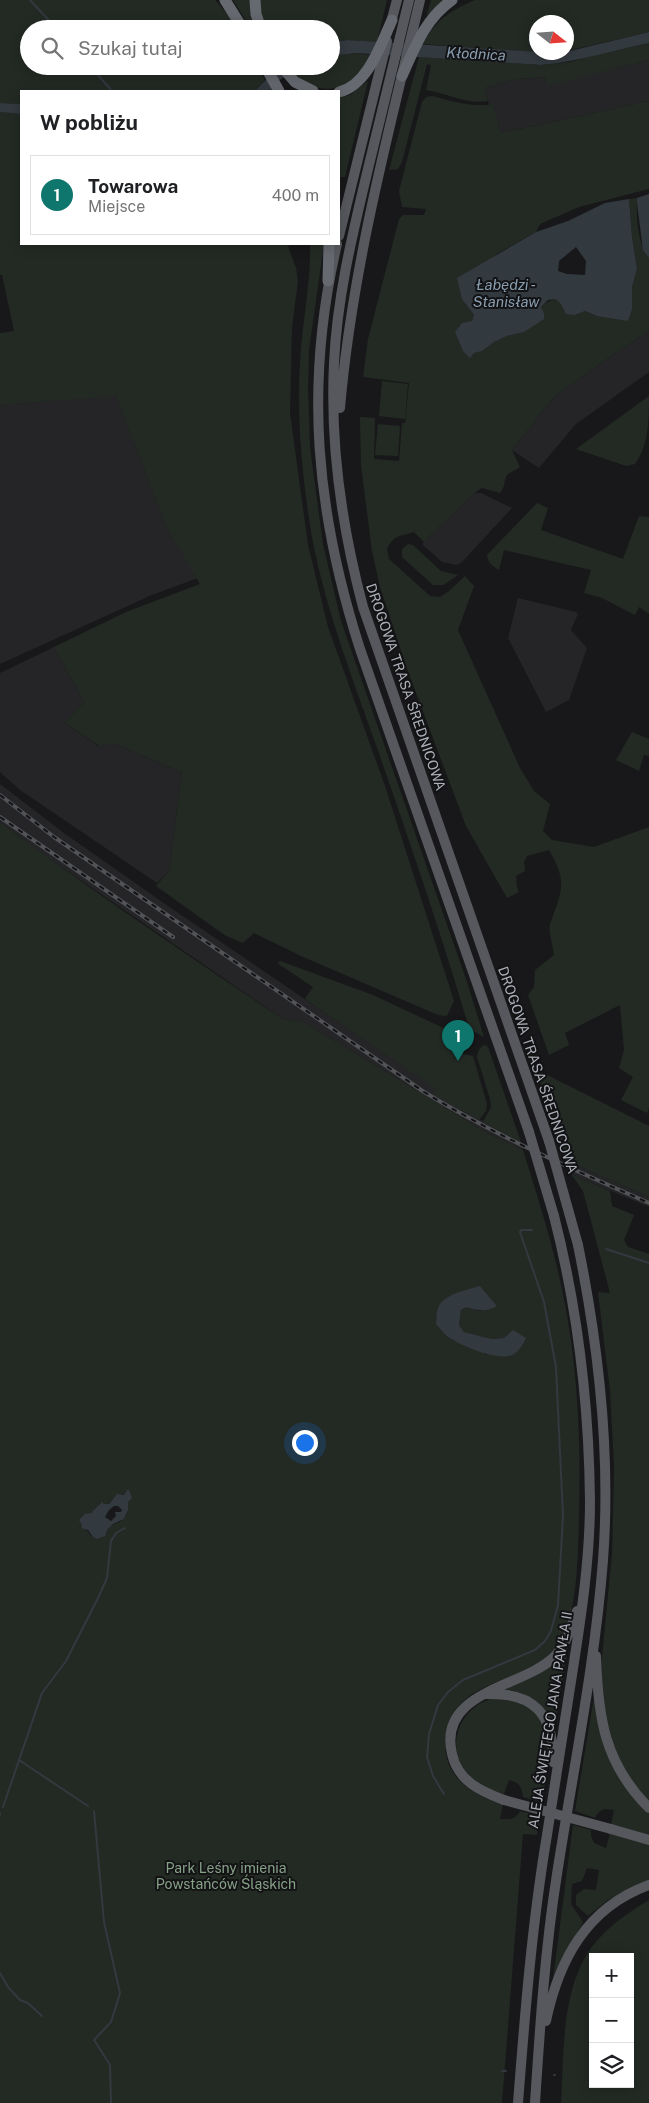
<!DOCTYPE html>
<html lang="pl">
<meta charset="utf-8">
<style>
:root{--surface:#fff;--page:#f6f6f6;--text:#202124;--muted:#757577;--line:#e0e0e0;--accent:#0f766e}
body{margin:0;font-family:"Public Sans",sans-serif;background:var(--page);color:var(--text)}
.controls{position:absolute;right:15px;bottom:15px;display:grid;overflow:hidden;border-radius:0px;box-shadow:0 2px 12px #0003}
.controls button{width:45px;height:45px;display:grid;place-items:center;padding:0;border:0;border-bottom:1px solid var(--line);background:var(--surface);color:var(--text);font:25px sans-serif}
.compass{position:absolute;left:529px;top:15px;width:45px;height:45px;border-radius:50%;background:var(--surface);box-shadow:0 2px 12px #0003;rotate:107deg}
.you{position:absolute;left:304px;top:1442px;width:18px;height:18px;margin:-12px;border:4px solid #fff;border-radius:50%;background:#1a73e8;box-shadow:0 0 0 8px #1a73e833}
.badge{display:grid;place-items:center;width:32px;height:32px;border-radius:50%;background:var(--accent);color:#fff;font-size:16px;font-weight:700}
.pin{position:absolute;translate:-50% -41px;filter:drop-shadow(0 1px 2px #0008)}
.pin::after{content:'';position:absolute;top:26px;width:18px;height:15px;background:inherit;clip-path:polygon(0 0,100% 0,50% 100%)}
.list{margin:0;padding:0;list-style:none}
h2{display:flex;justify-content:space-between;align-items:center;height:65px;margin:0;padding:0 20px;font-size:21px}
h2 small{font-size:16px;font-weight:400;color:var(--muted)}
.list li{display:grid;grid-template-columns:32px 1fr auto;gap:15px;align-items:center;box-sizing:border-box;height:80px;margin:0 10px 10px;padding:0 10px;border:1px solid var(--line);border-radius:0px}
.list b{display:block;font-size:19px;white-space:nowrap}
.list p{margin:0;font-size:16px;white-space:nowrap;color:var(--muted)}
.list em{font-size:16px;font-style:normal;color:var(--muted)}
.icon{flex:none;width:28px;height:28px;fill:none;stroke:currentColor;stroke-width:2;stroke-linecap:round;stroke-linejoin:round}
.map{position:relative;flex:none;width:649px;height:2103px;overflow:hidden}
.search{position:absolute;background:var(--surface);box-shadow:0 2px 12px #0003;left:20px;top:20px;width:320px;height:55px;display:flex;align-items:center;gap:12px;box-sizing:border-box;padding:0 18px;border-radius:28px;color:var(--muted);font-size:19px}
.panel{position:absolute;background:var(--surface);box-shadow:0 2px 12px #0003;left:20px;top:90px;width:320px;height:155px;border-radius:0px}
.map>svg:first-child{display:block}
.built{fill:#252527}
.green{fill:#232a24;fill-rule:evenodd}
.water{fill:#32393f;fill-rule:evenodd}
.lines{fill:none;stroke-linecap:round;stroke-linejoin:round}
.stream{stroke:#32393f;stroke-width:2}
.major{stroke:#56585d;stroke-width:10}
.highway{stroke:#66696f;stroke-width:11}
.rail-casing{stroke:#515357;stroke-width:4}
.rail{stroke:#131315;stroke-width:2;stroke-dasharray:5.5;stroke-linecap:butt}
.major-bridge{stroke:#56585d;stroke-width:10}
.labels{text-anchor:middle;stroke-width:4;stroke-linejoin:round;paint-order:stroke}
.street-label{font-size:14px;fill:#acb0b8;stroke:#131315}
.park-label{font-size:14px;fill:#86a187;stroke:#131315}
.water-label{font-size:15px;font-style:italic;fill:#889daf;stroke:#131315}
</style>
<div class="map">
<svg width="649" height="2103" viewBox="0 0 649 2103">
<rect width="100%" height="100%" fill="#18181a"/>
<path class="built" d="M649,60V101L501,133L493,105H489L485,88L517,79L545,77L547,85Z
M649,331V372L576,424L539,468L512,450L553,398L598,365Z
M116,395L166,526L198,578L152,595L0,664V405Z
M474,493H481L512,508L461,563L457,565L442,562L422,544Z
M518,598L576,612L578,614L571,630L587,648L569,700L546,712L508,638Z
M54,647L84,702L65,723L98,746L115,744L182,772L169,871L157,883L20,790L0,772V673Z
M0,784L64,833L168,906L437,1089L435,1095L521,1142L523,1150L487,1133L302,1021L283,1019L47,857L0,822Z
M567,1161L649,1197V1207L571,1174Z"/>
<path class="green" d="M0,0H215L229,16L236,29H29V66H257L265,80L255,91H21V104L0,103Z
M233,0H251L256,29H251Z
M260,0H387L377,42L347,40L331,43V29H266L262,20Z
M431,0H443L427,16V14Z
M475,0H649V32L567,51L566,22H536V52L423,44C436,19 450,11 475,0Z
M649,43V60L547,86L545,77L517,79L485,88L488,101C467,105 446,93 426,90L431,65L427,64L402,162L398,169L389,170L419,57L541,65L570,62L616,49Z
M356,53L372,55C352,90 322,102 291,71L299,66H331V56Z
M368,81L345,177H340L339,174V98L350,95Z
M432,96C452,101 472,108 493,104L501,133L649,101V189L579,207L540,224L536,232L495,255L470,310L474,315L472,321L467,323L474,352C483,350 488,345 496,341C505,336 514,334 524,332C533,319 540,302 556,299L575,315L585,311L597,316L632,309V287L637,269L632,237L629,199L637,198C636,216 637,243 649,258V331L598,365L553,398L512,450L520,467C516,471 508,472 506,477C503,485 506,485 500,493L482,488L474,493L424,542L414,532C399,537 396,534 387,548L389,559L430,596L440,597L449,591L465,576L474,586L458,630L520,768L534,791L550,804L543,831L552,840L594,847L649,827V1108L647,1113L621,1100L633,1077L619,1068L624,1050L620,1005L565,1033L569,1045L549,1055L528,995L534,987L535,970L554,955C553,946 548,932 550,924C562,890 568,883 549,850L527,856L524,862L525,871L516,876L517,887L519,892L507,898L466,826L406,666L380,587L372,551L361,466L360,417L375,418L374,459L399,461L402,423H405L409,383L363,377L368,339L399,219L403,215H424L426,209L402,207L399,191L422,102L426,97Z
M0,112L21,114V244H294L288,246L296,268L298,281L292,327L290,413L308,545L328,627L385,786L454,1001L447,1016L438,1015L301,956L254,933L243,943L226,936L156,886L169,871L182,772L115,744L99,746L65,723L84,702L54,647L126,612L200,584L166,526L116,396L0,405V333L14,331L2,275H0Z
M310,244H324L309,350L308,386L310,448L323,544L341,621L467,982L484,1037L471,1030L467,1021C439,927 407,834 375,742C350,671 322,600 310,525C301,468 296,406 301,348C304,313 311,279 310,244Z
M382,381L408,384L405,419L379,416Z
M649,396C649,419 649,445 635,464L626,466L576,449Z
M378,424L400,426L398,456L375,455Z
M537,503L548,508L541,530L623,559L639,516L649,517V614L639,607L635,615L602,598L584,593L591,570L504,550L499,570C492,566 488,563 487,555Z
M408,544L413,545L441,571L458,575L443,585H433L402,557V549Z
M632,732L649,739V756L644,755L639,771L616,760Z
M0,822C92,891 187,955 283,1019L302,1021L487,1133L523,1150C539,1201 555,1251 565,1304C578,1373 581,1444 579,1515C578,1551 578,1590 568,1624C564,1636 557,1648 548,1656C518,1682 466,1681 449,1721C445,1733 444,1746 447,1759C455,1785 478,1797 503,1804L500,1819C509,1819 515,1821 520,1811L540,1816L537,1835L523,1834L502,2103H0ZM480,1286L497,1306L480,1311L466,1306L461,1310L459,1325L464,1332L492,1339L504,1338L486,1355L437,1309ZM129,1493L127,1507L128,1510C127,1512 126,1515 125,1517C120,1525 109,1522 107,1533L97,1539C91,1537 87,1530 82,1525V1519L98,1508L100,1503L107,1505L116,1496Z
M280,961L373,995L452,1032L453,1052L473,1056L487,1104L486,1111L479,1120L434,1095L436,1089L305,999L313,987L277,963Z
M485,1045L488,1047L521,1142L483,1122L491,1107L490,1099L477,1057C478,1051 479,1047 485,1045Z
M535,1069L649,1126V1197L567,1161Z
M571,1174L610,1191L612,1206L634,1215L624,1240L628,1247L649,1254V1803L621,1766L606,1728L601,1667L612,1554L614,1466L610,1391L598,1292L610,1293L583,1191Z
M567,1647H568L554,1730C539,1709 532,1691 502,1689Z
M594,1697C600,1744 616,1780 649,1813V1835L611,1824L614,1810C604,1808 599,1809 595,1818L575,1811Z
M490,1699C497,1699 506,1697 513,1699C516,1700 520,1703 523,1704C559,1724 547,1770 542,1803L523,1797C522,1787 519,1782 509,1780L504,1794C492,1790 479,1786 470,1776C444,1751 457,1710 490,1699Z
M573,1825L591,1830V1836L594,1843L606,1848L610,1833L649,1844V1881L608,1900L588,1916L576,1905V1895L584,1889L596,1890L599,1870L587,1868L582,1881L572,1884L571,1904L583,1922L553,1979Z
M649,1900V2103H561C564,2052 561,1984 595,1943C610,1925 629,1912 649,1900ZM593,1957H630V2084H593Z"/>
<path class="water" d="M649,32V43C613,50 578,62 541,65L356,53L331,56V43L347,40L558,53L566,52Z
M279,66H299L281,79L270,91H255Z
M0,103L21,104V114L0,112Z
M649,194V258L643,250L637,203V198Z
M629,199L632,237L637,269L632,287V309L628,321L597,316L585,311L575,315L566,314L561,304L556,299L548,300L541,307L544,313V319L524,332L507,336L494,342L482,351L474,353L470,358L463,351L455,332L462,323L472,321L474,315L462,299L457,278L536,232L568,221L605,203ZM576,247L586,261L585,275L567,274L558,271L559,261Z
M480,1286L497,1306C486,1313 477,1310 466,1307L461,1310L459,1325L464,1332L492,1339L504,1338L513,1330L526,1338C523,1344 520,1350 514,1354C500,1363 459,1345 447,1336C443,1333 440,1328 436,1324C437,1319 436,1312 438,1308C443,1294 467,1290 480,1286Z
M127,1490H129L132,1498L128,1502V1510L124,1519L113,1524L108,1529L105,1536L97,1539L93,1537L88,1530L81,1528L82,1525L79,1520L85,1514L91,1513L102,1502L104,1504H109L117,1494L124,1495ZM114,1506H118L122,1510L121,1512H115L116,1516L111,1521L105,1517L109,1510Z"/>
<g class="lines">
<path class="stream" d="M30,0L57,29
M90,66L112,91
M606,1249L649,1263
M19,1760L88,1806
M444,1794L433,1776L427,1757L429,1734L438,1705L448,1692L463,1680L535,1650L545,1641L551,1631L558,1605L563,1516L556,1367L544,1302L520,1232L521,1230H532
M3,1807L42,1693L66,1661L98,1598L107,1578L111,1541L116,1533L125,1528
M94,1811L104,1922L120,1993L111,2022L94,2040L110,2065L111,2103
M0,1815V1813
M0,1973L8,1987L20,2000L28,2003L42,2016
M502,2071H506
M554,2075H555"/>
<path class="major" d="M409,0C395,58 381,115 367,173C352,236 337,298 334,363C330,445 342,528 363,607L549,1141
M390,26L397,0
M339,236L387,41
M337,244C304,385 316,512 360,649L529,1132
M340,408C352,269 388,135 420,0
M596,1656C598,1717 604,1763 649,1808
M486,1694C534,1692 554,1714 553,1762
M504,1800C480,1791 458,1781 452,1754C437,1691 521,1688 553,1658C566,1646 571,1627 577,1611
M611,1829L649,1840
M546,2021C559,1960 586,1908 649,1885
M518,2103C525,2013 532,1924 547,1835C555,1782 564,1728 572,1675C581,1618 590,1559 590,1501C589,1404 578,1310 554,1216
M535,2103C540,2026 545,1950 557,1874C573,1770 595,1665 603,1560C611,1454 599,1348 578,1245"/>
<path class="highway" d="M225,0L243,29
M255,0L256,14L261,29
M265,66L279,91
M281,66L295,82L313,91
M402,76C415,47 425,19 452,0
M339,92C368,85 381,44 392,20
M328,281L329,244"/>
<defs>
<path id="rail" d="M0,795L54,837L424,1092C496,1136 572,1169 649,1203
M0,817L173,937"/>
</defs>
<use href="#rail" class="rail-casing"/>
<use href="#rail" class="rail"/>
<path class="major-bridge" d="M529,1132L554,1216
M549,1141L578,1245
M504,1800L611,1829"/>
</g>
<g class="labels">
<g class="street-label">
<text transform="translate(406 687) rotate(71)" y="5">DROGOWA TRASA ŚREDNICOWA</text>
<text transform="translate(538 1070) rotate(71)" y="5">DROGOWA TRASA ŚREDNICOWA</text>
<text transform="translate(550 1720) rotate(-81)" y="5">ALEJA ŚWIĘTEGO JANA PAWŁA II</text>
</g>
<g class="park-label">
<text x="226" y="1873">Park Leśny imienia<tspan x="226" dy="16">Powstańców Śląskich</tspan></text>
</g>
<g class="water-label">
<text transform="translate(476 54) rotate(3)" y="5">Kłodnica</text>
<text x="506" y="290">Łabędzi -<tspan x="506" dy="17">Stanisław</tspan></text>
</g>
</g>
</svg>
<div class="controls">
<button>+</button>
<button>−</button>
<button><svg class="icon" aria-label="layers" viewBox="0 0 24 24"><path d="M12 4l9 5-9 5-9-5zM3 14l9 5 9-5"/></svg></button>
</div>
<svg class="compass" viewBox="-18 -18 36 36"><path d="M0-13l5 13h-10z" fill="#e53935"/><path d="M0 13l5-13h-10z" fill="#757577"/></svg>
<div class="you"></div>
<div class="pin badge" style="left:458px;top:1061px">1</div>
<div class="search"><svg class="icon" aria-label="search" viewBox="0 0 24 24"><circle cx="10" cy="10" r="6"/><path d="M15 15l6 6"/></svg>Szukaj tutaj</div>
<section class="panel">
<h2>W pobliżu<small></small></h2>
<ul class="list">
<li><span class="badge">1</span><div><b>Towarowa</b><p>Miejsce</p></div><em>400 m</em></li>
</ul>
</section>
</div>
